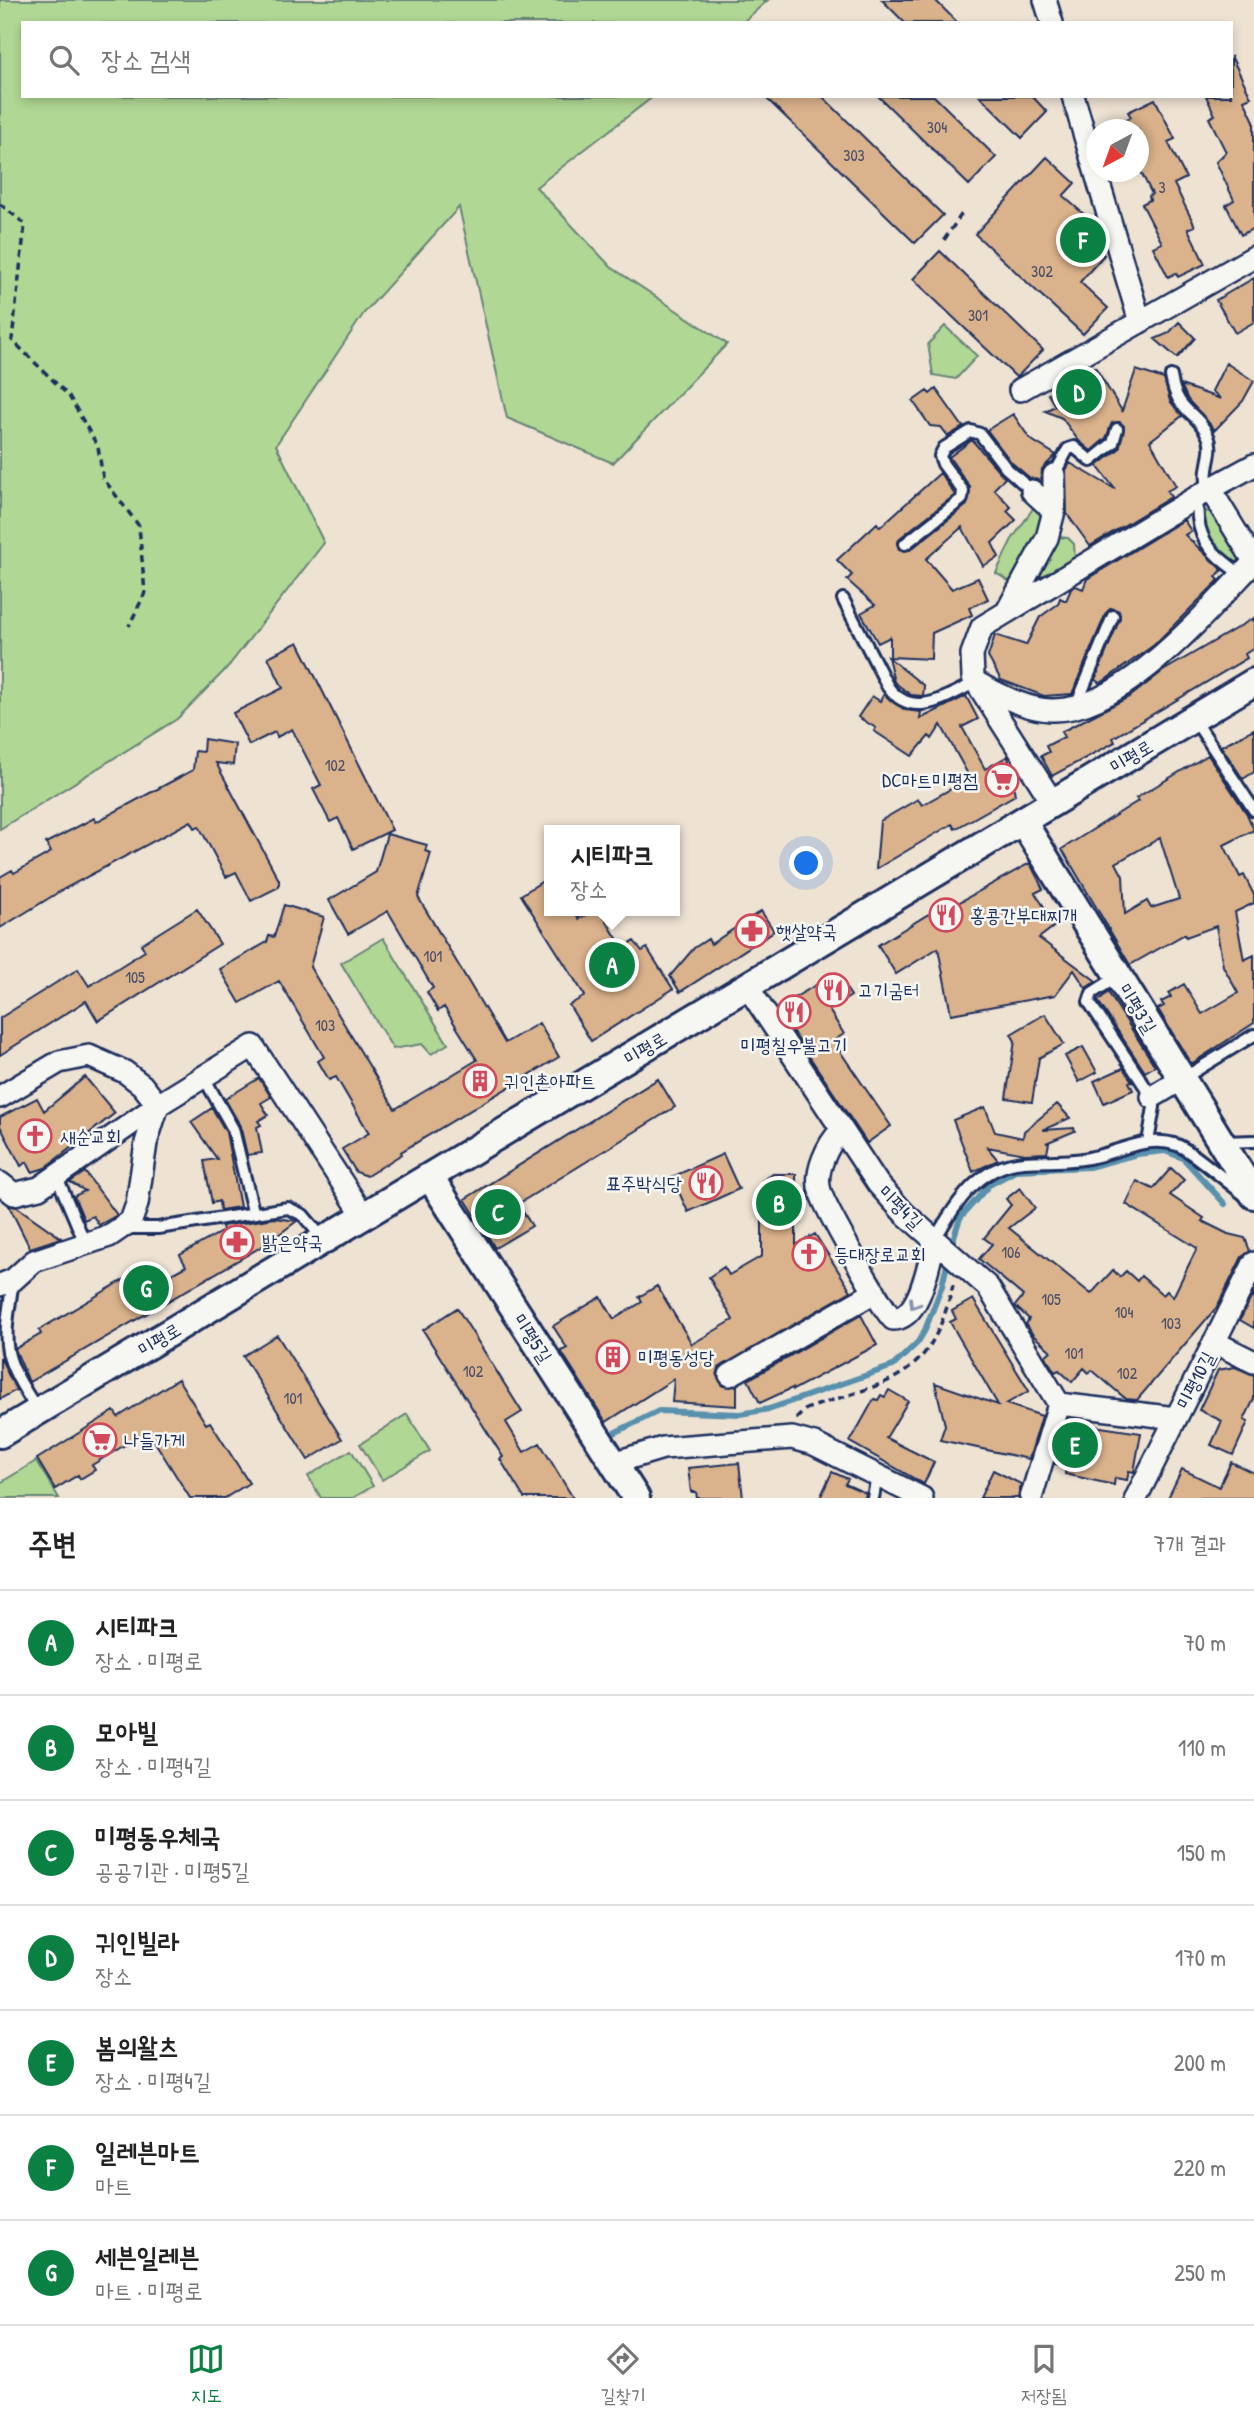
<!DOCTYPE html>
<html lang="ko">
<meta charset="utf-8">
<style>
:root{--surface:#fff;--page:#f6f6f6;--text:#222;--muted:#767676;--line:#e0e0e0;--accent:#0b8043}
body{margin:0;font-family:"Patrick Hand","Poor Story",sans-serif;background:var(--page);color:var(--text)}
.compass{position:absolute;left:1086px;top:119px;width:63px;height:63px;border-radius:50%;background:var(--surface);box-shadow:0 4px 10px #0003;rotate:221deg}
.you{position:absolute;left:807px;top:864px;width:24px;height:24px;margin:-18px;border:5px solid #fff;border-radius:50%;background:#1a73e8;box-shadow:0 0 0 10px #1a73e833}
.badge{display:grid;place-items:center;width:46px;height:46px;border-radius:50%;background:var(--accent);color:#fff;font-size:23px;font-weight:700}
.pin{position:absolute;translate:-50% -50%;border:4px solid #fff;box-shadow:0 2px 7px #0006}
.popup{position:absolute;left:544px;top:825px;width:136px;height:91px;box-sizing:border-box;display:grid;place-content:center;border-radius:0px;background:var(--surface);filter:drop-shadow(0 2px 5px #0005);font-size:23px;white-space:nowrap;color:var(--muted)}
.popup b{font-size:26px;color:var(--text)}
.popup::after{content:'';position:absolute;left:50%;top:100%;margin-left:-14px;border:14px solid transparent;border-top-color:var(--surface)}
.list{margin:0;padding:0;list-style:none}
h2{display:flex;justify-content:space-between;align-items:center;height:91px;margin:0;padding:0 28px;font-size:30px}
h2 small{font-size:23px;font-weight:400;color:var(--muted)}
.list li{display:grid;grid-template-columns:46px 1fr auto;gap:21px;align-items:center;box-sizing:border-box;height:105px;padding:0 28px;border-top:2px solid var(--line)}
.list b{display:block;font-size:26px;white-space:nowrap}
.list p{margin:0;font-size:23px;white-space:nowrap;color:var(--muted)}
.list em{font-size:23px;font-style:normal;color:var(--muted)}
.icon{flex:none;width:38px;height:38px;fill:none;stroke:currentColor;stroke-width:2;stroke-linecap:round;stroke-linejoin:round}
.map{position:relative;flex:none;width:1254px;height:1498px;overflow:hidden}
.search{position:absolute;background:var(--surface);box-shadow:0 4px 10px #0003;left:21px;right:21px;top:21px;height:77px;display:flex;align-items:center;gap:18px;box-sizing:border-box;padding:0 24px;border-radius:0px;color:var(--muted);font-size:26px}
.sheet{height:826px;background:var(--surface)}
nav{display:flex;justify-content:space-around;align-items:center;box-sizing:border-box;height:98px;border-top:2px solid var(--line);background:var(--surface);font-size:19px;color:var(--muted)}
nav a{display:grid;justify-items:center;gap:4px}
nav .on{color:var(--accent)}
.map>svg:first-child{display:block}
.green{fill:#b0d793;stroke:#668378;stroke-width:2}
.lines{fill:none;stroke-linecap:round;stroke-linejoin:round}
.stream{stroke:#5991ad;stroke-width:6}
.building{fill:#dab28b;stroke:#1b2f5e;stroke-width:2;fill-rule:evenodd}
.service-casing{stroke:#1b2f5e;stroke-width:16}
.minor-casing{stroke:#1b2f5e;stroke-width:26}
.tertiary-casing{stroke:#1b2f5e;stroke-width:32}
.path{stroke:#1b2f5e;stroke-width:3.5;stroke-dasharray:7 5;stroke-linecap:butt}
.service{stroke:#f6f6f2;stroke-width:10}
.minor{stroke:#f6f6f2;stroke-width:21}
.tertiary{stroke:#f6f6f2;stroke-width:26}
.oneway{stroke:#8892a8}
.labels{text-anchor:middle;stroke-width:5;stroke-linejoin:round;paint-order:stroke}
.number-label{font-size:16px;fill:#4b5069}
.street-label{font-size:19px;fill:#1b2f5e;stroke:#f6f6f2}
.poi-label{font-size:19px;fill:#1b2f5e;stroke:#f6f6f2;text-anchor:start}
</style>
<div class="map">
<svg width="1254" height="1498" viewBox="0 0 1254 1498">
<rect width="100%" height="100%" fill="#eee2d3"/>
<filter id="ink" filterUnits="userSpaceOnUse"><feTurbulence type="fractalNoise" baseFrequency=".0143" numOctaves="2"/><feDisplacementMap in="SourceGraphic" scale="14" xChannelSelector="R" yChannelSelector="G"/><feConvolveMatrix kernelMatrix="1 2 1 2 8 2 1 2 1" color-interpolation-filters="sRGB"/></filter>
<g filter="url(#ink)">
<path class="green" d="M0,0H768L742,23H23V96H654L536,187L611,267L727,344L613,463L507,418L459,207L364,313L276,445L324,543L227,668L177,719L0,829Z
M945,326L977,356L956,379L933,375L928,344Z
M1038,501L1060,527L1059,537L1068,538L1074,544L1075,560L1025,591L996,573L1011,541Z
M1206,511L1213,513L1244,561L1238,565C1221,555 1193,532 1206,511Z
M383,938L448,1044L431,1054L422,1044L393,1049L341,963Z
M407,1414L430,1451L382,1480L360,1444Z
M351,1450L373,1486L353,1498H321L308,1476Z
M36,1461L59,1498H0V1483Z"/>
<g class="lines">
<path class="stream" d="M950,1249L960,1218L989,1185L1017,1170L1089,1167L1137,1154L1165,1151L1183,1158L1225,1204
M608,1436L659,1411L740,1414L769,1409L893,1366L918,1342L925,1330L942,1286L948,1260"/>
</g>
<path class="building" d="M882,0H935L958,23H905Z
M1231,56L1251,97L1244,100L1254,121V228L1241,235L1226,205L1234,200L1216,162L1226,152L1209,118L1215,115L1206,96H1231Z
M764,96H822L943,215L915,243Z
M878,96H934L996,157L969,185Z
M980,96H1032L1047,112L1022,138Z
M1155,99L1175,139L1168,142L1186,178L1174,184L1195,226L1188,229L1205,264L1178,277L1176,273L1168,277L1153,247L1162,243L1142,204L1150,200L1149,196L1152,194L1138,166V130H1105L1131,117L1128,112Z
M1047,157L1075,183L1063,196L1094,223L1088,230L1097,239L1092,245L1104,255L1080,282L1108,308L1083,334L975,234Z
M940,251L1043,350L1018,376L1016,377L913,279Z
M1254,278V322L1235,333L1216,300Z
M1179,322L1195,338L1177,358L1155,339L1169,333Z
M1226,363L1254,381L1243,401L1215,430L1188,400L1181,385L1221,399L1212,391Z
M1095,367L1122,411L1136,370L1164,379L1170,401L1182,416L1150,441L1176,486L1167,491L1171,497L1090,546L1067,514L1066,470L1070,463L1115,489L1097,466L1119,449L1124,426L1120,422L1112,423L1106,438L1091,451L1078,440L1062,418L1045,411L1055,406L1048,394Z
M936,389L963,427L948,436L941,427L930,426L913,401L927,391L930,394Z
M1013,414L1030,439L1056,455L1042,469L1041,481L1030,478L1012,463L987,430Z
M972,440L1005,478L994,489L1011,507L1007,511L1016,520L992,543L999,557L983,566L962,527L926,559L952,589L978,578L988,599L969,608L972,615L932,633L931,659L890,657V637L878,643L861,613L875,605L847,580L852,575L837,560L877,523L880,527L940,473L955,495L900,538L897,544L899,549L910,550L967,505L970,487L949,457Z
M1184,520L1191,531L1185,535L1222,570L1216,577L1219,580L1154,645L1101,683L1095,680L1120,618L1119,611L1111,608L1106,613L1072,694L1044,696L1001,680L988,657L995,635L1026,645L1040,617L1058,604L1060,598L1066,601L1071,589L1076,586L1083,589L1087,579Z
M1254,618V648L1245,654L1247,658L1113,738L1115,742L1052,776L1041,756L1049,752L1046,746L1064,737L1061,732L1131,696L1163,671Z
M298,642L392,830L353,849L338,818L330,822L313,789L321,785L292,729L277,737L275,732L249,745L233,713L283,688L268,657Z
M888,657L924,686L923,696L911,695L894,682Z
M884,694L905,710L921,712L920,719L966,696L978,719L962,727L985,769L1008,756L1015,795L955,829L952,824L876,869L880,821L918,799L922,805L970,778L941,725L932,739L929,736L912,756L874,731L876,728L858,717L872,696L880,701Z
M1254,729V772L1243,779L1221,746Z
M204,739L235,744L233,765L216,763L279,880V887L251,901L236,872L226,877L199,826L195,828L191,821L64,889L0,928V877L12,870L14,873L51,852L46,843L94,818L96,822L193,770L195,751L203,752Z
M1208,755L1247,814L1254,830L1224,845L1240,877L1244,875L1254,895V903L1235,912L1244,960L1254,955V1023L1191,1064L1158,1009L1164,1006L1161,1002L1171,997L1169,993L1184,984L1202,1014L1238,993L1223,966L1216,926L1186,937L1185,934L1130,965L1062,849L1138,801L1136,798ZM1160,838L1179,899L1151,908L1147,901L1125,914L1123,876L1116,863Z
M387,834L427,845L425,851L431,853L418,897L505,1043L539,1023L559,1057L401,1152L402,1154L367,1176L356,1172L342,1149L369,1133L336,1077L329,1080L318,1061L324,1057L279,981L240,1003L220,969L267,942L269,936L274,937L284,905L324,917L310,967L395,1109L477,1060L444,1007L438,1011L427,992L433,988L388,911L348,934L329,900L376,872Z
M1030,863L1043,889L1035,893L1056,925L1039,938L1096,981L1086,988L1074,970L1055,995L951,1014L938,948L896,974L878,945L927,915L956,904Z
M549,877V911H574L579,919L592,911H600L623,948L634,941L642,951L647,948L673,989L591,1041L569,1005L585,996L521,895Z
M197,909L220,944L98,1021L86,1001L0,1055V1018L78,969L89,986L145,951L141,944Z
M761,911L774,931L680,992L670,976L694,948L708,939L711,944Z
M836,973L851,996L829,1010L844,1034L833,1041L891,1126L867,1143L777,1008Z
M1108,992L1155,1066L1145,1072L1098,1001Z
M1045,1014L1064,1044L1039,1058L1032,1102L1006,1098L1015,1041L1011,1034Z
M1083,1047L1097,1072L1079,1082L1065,1056Z
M1123,1068L1132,1081L1129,1082L1133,1090L1104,1103L1094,1081Z
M85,1077L115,1113L45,1168L32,1172L27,1162L21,1166L0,1126V1117L37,1098L44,1111Z
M259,1078L271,1097L261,1103L268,1115L258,1121L261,1125L257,1127L262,1153L247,1155L240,1125L225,1099Z
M658,1079L675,1107L518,1204L532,1226L495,1248L465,1199Z
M1057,1104L1070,1118L1043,1130L1074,1128L1075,1131L1046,1143H1049L1047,1153L1025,1154L987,1147L998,1160L973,1172L953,1120L985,1107L995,1132L1023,1138L1024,1131Z
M212,1108L226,1132L240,1207L220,1210L219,1201L212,1203L204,1161L217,1159L191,1122Z
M723,1154L739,1189L688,1212L672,1177Z
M1171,1168L1184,1180L1170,1195L1204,1218L1202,1221L1228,1234L1245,1238L1250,1251L1242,1257L1217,1307L1137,1400L1126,1399L1092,1370L1089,1373L1084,1368L1072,1382L1059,1370L1055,1372L1045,1356L1051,1351L1033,1335L1026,1324L1029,1319L1015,1306L1023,1296L979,1259L992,1244L984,1238L1011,1205L1006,1199L1020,1188L1035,1208L1009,1228L1091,1294L1113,1270L1120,1277L1126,1271L1137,1281L1141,1276L1163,1295L1167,1291L1173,1297L1197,1248L1126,1204L1137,1181L1153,1189Z
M85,1172L117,1215L99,1225L93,1216L84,1220L74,1196L85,1191L70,1182Z
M773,1174H796V1245L815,1234L851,1291L719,1368L717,1376L723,1386H737V1406L672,1402L674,1379L606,1422L561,1351L567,1348L553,1326L601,1297L614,1319L642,1302L639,1297L657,1286L692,1344L733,1320L709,1277L724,1267L729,1275L762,1256V1181Z
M9,1206L17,1207L61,1238L30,1248Z
M275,1218L297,1221L266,1244L29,1382L15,1349L41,1334L39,1330L147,1266L157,1282L186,1266L180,1255L223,1231L222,1226Z
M1254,1292V1328L1240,1320Z
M973,1299L1029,1391L1006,1404L1042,1416L1029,1459L940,1440L945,1425L935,1383L998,1405L950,1322L956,1319L952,1311Z
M457,1308L522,1412L506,1422L524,1452L540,1443L573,1498H524L500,1459L503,1457L423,1330Z
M861,1315L877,1345L793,1390L792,1388L760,1403L748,1380Z
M277,1335L342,1439L308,1460L243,1356Z
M0,1357L16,1390L0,1399Z
M1235,1367L1254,1375V1399L1244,1420L1248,1422L1233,1455L1211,1445L1222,1421L1199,1410L1218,1370Z
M178,1379L206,1424L210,1422L249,1483L225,1498H190L148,1431L92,1465L95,1470L80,1479L78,1475L55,1489L37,1459L114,1411L118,1417Z
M889,1390L908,1401L886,1438L934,1462L924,1484L850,1442L874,1399L878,1400L881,1395L885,1397Z
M1067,1422L1141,1433L1134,1472L1129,1471L1127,1480L1115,1478L1114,1485L1065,1474L1066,1466L1055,1464Z
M1231,1462L1254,1473V1498H1168L1182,1469L1219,1487Z
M739,1463L743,1498H697L696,1492H691L688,1468Z
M993,1470L1021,1484L1018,1498H980Z
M832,1472L848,1479L845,1484L866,1493L865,1498H820Z"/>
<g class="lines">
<defs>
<path id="service" d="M1171,376C1177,414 1196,409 1208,436C1216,454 1200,471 1210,489
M1054,475L1068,449L1074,447L1091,461L1113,443L1117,429
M1198,496C1194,538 1209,552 1242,575
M905,544L962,499L963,491L943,464L940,456L944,448L971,431L980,434L1006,468L1032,491
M843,599L888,687C913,721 948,696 976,682
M1076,706L1113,616
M1194,719L1254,810
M1117,977L1092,993L1089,1002L1152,1097L1154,1107L1148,1142
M203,1076L233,1129L253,1211
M1182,1079L1254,1035
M1222,1142L1254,1141
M57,1177L85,1243
M125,1228H158L288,1208L303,1215L324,1240
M935,1239C955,1204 979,1165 1024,1162C1047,1160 1071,1163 1093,1157C1121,1151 1148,1135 1177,1145C1190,1149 1230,1185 1246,1196
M13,1280C3,1349 0,1352 38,1411
M873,1498L877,1476"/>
<path id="minor" d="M1045,0L1052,23
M1073,96L1140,322
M1020,390L1254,257
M1210,489L1254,465
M1032,491L1054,511
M1007,611L1047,538L1054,511V475
M977,683C1001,695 1024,709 1051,710C1122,713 1209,609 1254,562
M1053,803L973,677L972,654L982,627L1210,489L1254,561
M747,986L878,1184L904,1213L988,1287L1059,1404L1031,1498
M0,1097L59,1062L89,1056L125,1072L142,1085L158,1105L39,1188L14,1194L0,1183
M1152,1097L1182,1079
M840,1132C828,1144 814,1172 820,1191C824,1206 883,1311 893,1319C921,1319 929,1260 935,1239
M0,1285L13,1280L34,1261L109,1236L131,1221L137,1204L146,1143L158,1105L253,1046L364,1216
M1214,1342L1254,1362
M730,1375L875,1292
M1059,1404L1176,1418
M613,1463L663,1448L792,1438L814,1444L922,1498
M1136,1498L1254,1263"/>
<path id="tertiary" d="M1023,822L1254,1195
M430,1177L636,1498
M0,1434L1254,682"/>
</defs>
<use href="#service" class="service-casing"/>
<use href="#minor" class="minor-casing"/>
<use href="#tertiary" class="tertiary-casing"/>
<path class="path" d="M0,204L25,224L12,340L69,396L98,447L103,478L139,526L145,593L129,626
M944,240L963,212
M796,1419L806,1409C892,1379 929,1384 953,1285"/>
<use href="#service" class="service"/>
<use href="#minor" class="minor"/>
<use href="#tertiary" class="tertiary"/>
</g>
<defs><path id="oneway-chevron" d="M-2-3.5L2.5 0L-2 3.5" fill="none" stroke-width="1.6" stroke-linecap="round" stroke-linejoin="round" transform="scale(1.75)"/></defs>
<use class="oneway" href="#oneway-chevron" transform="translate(914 1304) rotate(121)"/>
</g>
<defs>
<symbol id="supermarket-ring" viewBox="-11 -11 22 22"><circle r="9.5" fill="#f6f6f2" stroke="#d1495b" stroke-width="1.5"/><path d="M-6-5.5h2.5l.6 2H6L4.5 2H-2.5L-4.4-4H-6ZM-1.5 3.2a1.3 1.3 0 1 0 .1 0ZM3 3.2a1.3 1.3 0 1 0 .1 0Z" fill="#d1495b"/></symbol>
<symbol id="restaurant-ring" viewBox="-11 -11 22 22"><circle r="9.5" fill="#f6f6f2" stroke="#d1495b" stroke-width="1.5"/><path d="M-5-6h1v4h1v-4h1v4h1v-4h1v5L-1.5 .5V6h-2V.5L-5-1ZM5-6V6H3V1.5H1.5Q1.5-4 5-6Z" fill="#d1495b"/></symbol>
<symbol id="pharmacy-ring" viewBox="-11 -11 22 22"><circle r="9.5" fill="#f6f6f2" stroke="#d1495b" stroke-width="1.5"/><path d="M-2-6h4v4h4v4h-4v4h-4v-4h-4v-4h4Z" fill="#d1495b"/></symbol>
<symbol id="building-ring" viewBox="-11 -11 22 22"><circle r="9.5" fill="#f6f6f2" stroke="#d1495b" stroke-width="1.5"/><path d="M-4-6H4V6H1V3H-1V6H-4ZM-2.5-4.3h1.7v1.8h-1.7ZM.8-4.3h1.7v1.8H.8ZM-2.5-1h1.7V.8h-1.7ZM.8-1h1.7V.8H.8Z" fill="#d1495b"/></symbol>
<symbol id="church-ring" viewBox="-11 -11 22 22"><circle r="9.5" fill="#f6f6f2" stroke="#d1495b" stroke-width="1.5"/><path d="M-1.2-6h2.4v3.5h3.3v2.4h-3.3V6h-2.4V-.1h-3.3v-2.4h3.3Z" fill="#d1495b"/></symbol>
</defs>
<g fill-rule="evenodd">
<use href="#supermarket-ring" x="983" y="761" width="38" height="38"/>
<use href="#restaurant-ring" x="927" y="896" width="38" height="38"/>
<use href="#pharmacy-ring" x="733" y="912" width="38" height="38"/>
<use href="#restaurant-ring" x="814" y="971" width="38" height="38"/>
<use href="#restaurant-ring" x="775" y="993" width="38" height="38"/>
<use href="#building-ring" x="461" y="1062" width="38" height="38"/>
<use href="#church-ring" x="16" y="1117" width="38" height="38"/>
<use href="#restaurant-ring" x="687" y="1164" width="38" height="38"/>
<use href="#pharmacy-ring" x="218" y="1223" width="38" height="38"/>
<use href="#church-ring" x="790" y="1235" width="38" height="38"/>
<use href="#building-ring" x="594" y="1338" width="38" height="38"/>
<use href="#supermarket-ring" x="81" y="1421" width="38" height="38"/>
</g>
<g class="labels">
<g class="number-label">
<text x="937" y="133">304</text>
<text x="854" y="161">303</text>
<text x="1162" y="193">3</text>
<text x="1042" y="277">302</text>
<text x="978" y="321">301</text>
<text x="335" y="771">102</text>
<text x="433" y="962">101</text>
<text x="135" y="983">105</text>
<text x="325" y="1031">103</text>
<text x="1011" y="1258">106</text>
<text x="1051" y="1305">105</text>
<text x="1124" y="1318">104</text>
<text x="1171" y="1329">103</text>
<text x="1074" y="1359">101</text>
<text x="473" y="1377">102</text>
<text x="1127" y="1379">102</text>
<text x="293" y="1404">101</text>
</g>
<g class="street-label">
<text transform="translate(1131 756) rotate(-31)" y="7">미평로</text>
<text transform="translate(1138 1008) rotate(58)" y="7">미평3길</text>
<text transform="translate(645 1048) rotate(-31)" y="7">미평로</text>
<text transform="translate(901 1207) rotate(45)" y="7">미평4길</text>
<text transform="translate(533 1338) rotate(57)" y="7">미평5길</text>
<text transform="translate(159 1339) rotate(-31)" y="7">미평로</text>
<text transform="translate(1195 1380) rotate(-63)" y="7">미평10길</text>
</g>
<g class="poi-label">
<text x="978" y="787" text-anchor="end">DC마트미평점</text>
<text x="970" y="922">홍콩간부대찌개</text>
<text x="776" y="938">햇살약국</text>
<text x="858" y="997">고기굼터</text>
<text x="794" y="1052" text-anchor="middle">미평칠우불고기</text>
<text x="504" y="1088">귀인촌아파트</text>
<text x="60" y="1143">새순교회</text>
<text x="682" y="1190" text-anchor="end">표주박식당</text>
<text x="262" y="1249">밝은약국</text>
<text x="834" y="1261">등대장로교회</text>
<text x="638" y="1364">미평동성당</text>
<text x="124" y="1447">나들가게</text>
</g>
</g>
</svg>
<svg class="compass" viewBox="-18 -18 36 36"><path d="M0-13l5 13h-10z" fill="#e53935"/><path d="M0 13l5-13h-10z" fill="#767676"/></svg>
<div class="you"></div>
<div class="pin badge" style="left:612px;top:965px">A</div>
<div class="popup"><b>시티파크</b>장소</div>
<div class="pin badge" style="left:779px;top:1203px">B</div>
<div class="pin badge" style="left:498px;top:1212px">C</div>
<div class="pin badge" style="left:1079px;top:392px">D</div>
<div class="pin badge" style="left:1075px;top:1445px">E</div>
<div class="pin badge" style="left:1083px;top:240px">F</div>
<div class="pin badge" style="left:146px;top:1288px">G</div>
<div class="search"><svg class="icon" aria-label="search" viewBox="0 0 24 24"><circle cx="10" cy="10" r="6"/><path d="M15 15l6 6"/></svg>장소 검색</div>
</div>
<section class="sheet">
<h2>주변<small>7개 결과</small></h2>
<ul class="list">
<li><span class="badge">A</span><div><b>시티파크</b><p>장소 · 미평로</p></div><em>70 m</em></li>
<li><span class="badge">B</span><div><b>모아빌</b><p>장소 · 미평4길</p></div><em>110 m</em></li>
<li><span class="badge">C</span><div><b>미평동우체국</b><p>공공기관 · 미평5길</p></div><em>150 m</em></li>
<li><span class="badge">D</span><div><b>귀인빌라</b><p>장소</p></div><em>170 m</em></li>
<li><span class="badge">E</span><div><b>봄의왈츠</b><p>장소 · 미평4길</p></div><em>200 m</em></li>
<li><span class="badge">F</span><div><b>일레븐마트</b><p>마트</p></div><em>220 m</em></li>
<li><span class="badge">G</span><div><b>세븐일레븐</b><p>마트 · 미평로</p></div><em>250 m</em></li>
</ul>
</section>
<nav>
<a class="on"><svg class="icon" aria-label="map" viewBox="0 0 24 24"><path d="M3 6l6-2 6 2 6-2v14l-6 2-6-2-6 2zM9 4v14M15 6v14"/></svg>지도</a>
<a><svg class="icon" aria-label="directions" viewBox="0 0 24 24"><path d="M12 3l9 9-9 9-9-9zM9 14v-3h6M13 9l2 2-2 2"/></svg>길찾기</a>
<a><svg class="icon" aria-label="saved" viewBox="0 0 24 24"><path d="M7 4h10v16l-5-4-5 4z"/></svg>저장됨</a>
</nav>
